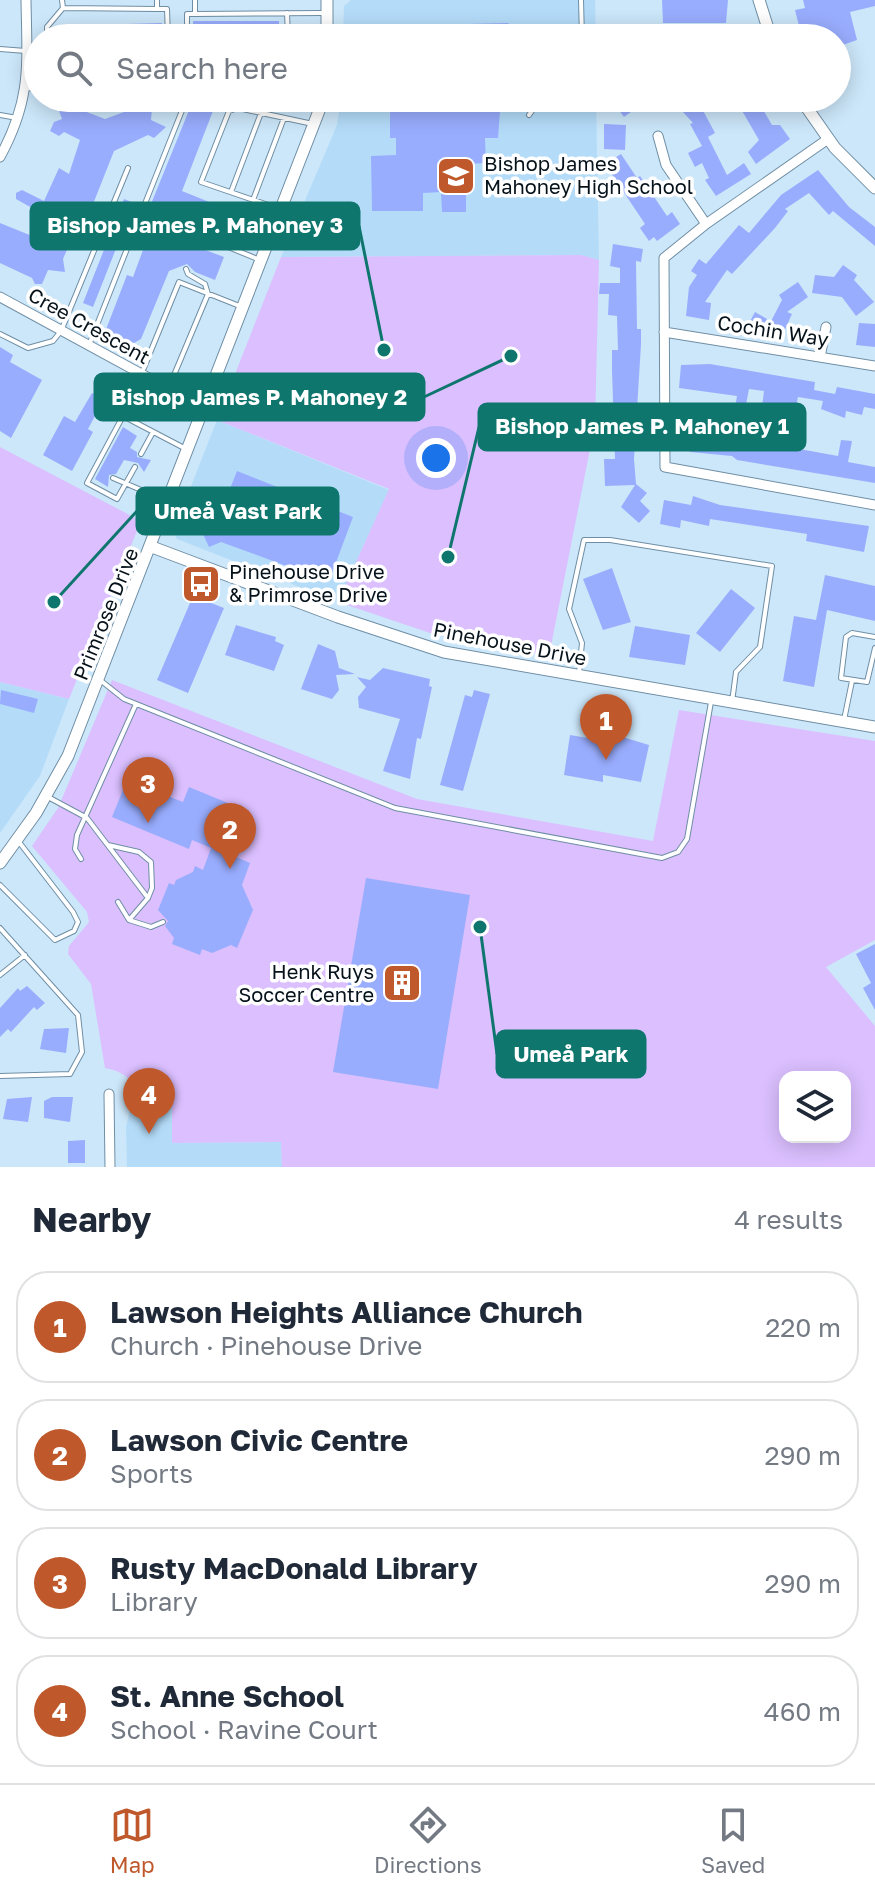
<!DOCTYPE html>
<meta charset="utf-8">
<style>
:root{--surface:#fff;--page:#f6f6f7;--text:#1f2937;--muted:#747a83;--line:#e0e1e3;--accent:#bf592c}
body{margin:0;font-family:"Golos Text",sans-serif;background:var(--page);color:var(--text)}
.controls{position:absolute;right:24px;bottom:24px;display:grid;overflow:hidden;border-radius:16px;box-shadow:0 4px 20px #0003}
.controls button{width:72px;height:72px;display:grid;place-items:center;padding:0;border:0;border-bottom:2px solid var(--line);background:var(--surface);color:var(--text);font:40px sans-serif}
.you{position:absolute;left:436px;top:458px;width:28px;height:28px;margin:-20px;border:6px solid #fff;border-radius:50%;background:#1a73e8;box-shadow:0 0 0 12px #1a73e833}
.badge{display:grid;place-items:center;width:52px;height:52px;border-radius:50%;background:var(--accent);color:#fff;font-size:26px;font-weight:700}
.pin{position:absolute;translate:-50% -66px;filter:drop-shadow(0 2px 4px #0008)}
.pin::after{content:'';position:absolute;top:42px;width:28px;height:24px;background:inherit;clip-path:polygon(0 0,100% 0,50% 100%)}
.list{margin:0;padding:0;list-style:none}
h2{display:flex;justify-content:space-between;align-items:center;height:104px;margin:0;padding:0 32px;font-size:34px}
h2 small{font-size:26px;font-weight:400;color:var(--muted)}
.list li{display:grid;grid-template-columns:52px 1fr auto;gap:24px;align-items:center;box-sizing:border-box;height:112px;margin:0 16px 16px;padding:0 16px;border:2px solid var(--line);border-radius:32px}
.list b{display:block;font-size:30px;white-space:nowrap}
.list p{margin:0;font-size:26px;white-space:nowrap;color:var(--muted)}
.list em{font-size:26px;font-style:normal;color:var(--muted)}
.icon{flex:none;width:44px;height:44px;fill:none;stroke:currentColor;stroke-width:2;stroke-linecap:round;stroke-linejoin:round}
.map{position:relative;flex:none;width:875px;height:1167px;overflow:hidden}
.search{position:absolute;background:var(--surface);box-shadow:0 4px 20px #0003;left:24px;right:24px;top:24px;height:88px;display:flex;align-items:center;gap:20px;box-sizing:border-box;padding:0 28px;border-radius:44px;color:var(--muted);font-size:30px}
.sheet{height:616px;background:var(--surface)}
nav{display:flex;justify-content:space-around;align-items:center;box-sizing:border-box;height:112px;border-top:2px solid var(--line);background:var(--surface);font-size:22px;color:var(--muted)}
nav a{display:grid;justify-items:center;gap:4px}
nav .on{color:var(--accent)}
.map>svg:first-child{display:block}
.built{fill:#b4dcf9}
.green{fill:#dbbfff;fill-rule:evenodd}
.building{fill:#99adfe}
.lines{fill:none;stroke-linecap:round;stroke-linejoin:round}
.service-casing{stroke:#6f8ea4;stroke-width:6}
.minor-casing{stroke:#6f8ea4;stroke-width:11}
.tertiary-casing{stroke:#6f8ea4;stroke-width:13}
.service{stroke:#fff;stroke-width:4}
.minor{stroke:#fff;stroke-width:9}
.tertiary{stroke:#fff;stroke-width:11}
.labels{text-anchor:middle;stroke-width:7;stroke-linejoin:round;paint-order:stroke}
.poi-label{font-size:20px;fill:#06121a;stroke:#fff;text-anchor:start}
.street-label{font-size:20px;fill:#06121a;stroke:#fff}
.leader{fill:none;stroke:#0f766e;stroke-width:3}
.callout-dot{fill:#0f766e;stroke:#fff;stroke-width:3}
.callout{fill:#0f766e;stroke:#0f766e;stroke-width:3}
.callout-label{font-size:22px;text-anchor:middle;font-weight:bold;fill:#fff}
</style>
<div class="map">
<svg width="875" height="1167" viewBox="0 0 875 1167">
<rect width="100%" height="100%" fill="#cce7fa"/>
<path class="built" d="M351,0H595L596,38H343L344,6Z
M341,98H596L599,260L581,255L281,257L337,125Z
M217,420L389,490L338,602L177,539L173,532Z
M0,682L69,699L40,776L0,833Z
M131,1106H172L173,1143L281,1142L282,1167H127L126,1127Z"/>
<path class="green" d="M581,255L599,260L595,424L549,656L433,634L338,602L389,489L217,420L281,257Z
M0,447L141,521L69,699L0,682Z
M112,680L417,799L653,841L679,710L875,741V940L826,967L875,1026V1167H282L281,1142L172,1143V1106H131C140,1084 127,1072 105,1068L91,984L68,954L69,946L89,922L87,912L32,846L58,808ZM785,1077H845V1137H785Z"/>
<path class="building" d="M728,0L726,23H663L662,0Z
M803,0H875V6L850,12L857,40L837,47V38H802L795,10L805,8Z
M193,21H279V38H194Z
M162,23L163,38H58V26Z
M508,23L514,29H527L534,24L535,38H469L468,24Z
M571,30V38H544V31Z
M194,98H218L182,191L239,214L230,235L151,204Z
M390,98H501L498,138H485L486,163L466,164V212H442L441,192L423,193V211H372L371,156L396,155V138H390Z
M619,98H650L624,117L613,102Z
M678,98H695L699,103L715,133L708,137L727,175L744,163L751,174L716,196L705,180L709,178L702,163L695,167L688,153L702,146L690,124L693,123L674,102Z
M747,98H764L768,105L762,108L772,125H780L790,139L756,164L748,152L759,140L741,109L749,104Z
M66,104L105,119L143,105L152,109L151,120L166,127L154,138L148,135L114,151L82,232L72,238L63,259L65,272L48,270L42,284H35L32,278L0,263V223L37,238L48,217L16,199V193L22,190L44,201L59,168L69,174L80,140L64,132L59,136L50,131L54,122L62,119L58,108Z
M604,124L626,125L625,150L604,149Z
M621,154L637,178L640,176L667,216L672,212L680,224L657,241L654,237L649,241L640,228L645,224L605,164Z
M818,170L849,207L875,227V246L833,211L829,215L809,193L785,209L788,211L775,228L732,274L727,270L705,302L711,303L709,320L686,316L689,287L697,275L691,271L699,259L706,264L739,225L749,233L781,195Z
M124,199L134,203L93,307L83,303Z
M153,223L193,238V250L200,248L224,257L215,280L195,272L187,264L169,271L141,339L134,343L105,332L127,275L133,277Z
M613,244L643,249L641,262L636,261L637,329H641V344L634,459L636,484L647,493L640,501L650,511L639,523L621,507L635,485L605,486L604,459H615L612,371V350H618L617,316L608,315L609,294H599L600,283H620V268L610,266Z
M843,265L857,275L854,280L874,302L856,316L842,297L812,293L815,275L834,277Z
M798,282L808,297L787,312L792,314L783,334L768,327L782,300L779,295Z
M755,312L767,319L760,331L748,325Z
M859,323L875,324V347L856,345Z
M0,347L13,355L10,362L42,380L11,438L0,431Z
M710,364L815,382L814,390L835,394L837,387L875,394V409L864,407L862,415L846,411L845,418L821,409L823,401L798,397L796,407L775,403L774,410L762,407L764,391L749,389L745,410L735,408L737,396L679,388L681,365Z
M92,393L104,399L88,429L93,432L72,471L43,455L64,416L75,422Z
M708,416H722L720,440L757,442L760,423L770,425L767,448L783,451V446L838,456L841,440L852,441L848,462L875,467V483L737,460L732,456L690,452V443L683,442L684,419L708,420Z
M123,427L137,436L130,448L137,452V457L151,460L144,472L138,463L124,460L116,474L109,475L108,487L95,479Z
M237,471L353,517L332,573L319,578L221,542L209,547L203,534L214,529Z
M693,496L720,505L869,526L864,552L806,541L807,534L710,519L709,526L681,520L680,528L660,524L664,500L691,505Z
M612,568L631,622L603,630L583,579Z
M825,575L875,586V621L827,610L814,687L783,681L794,616L816,620Z
M731,589L755,608L720,652L696,633Z
M193,596L224,608L188,693L157,680Z
M236,625L276,637L275,641L284,645L274,671L225,655Z
M635,626L690,635L685,665L629,657Z
M318,644L335,651L339,668L355,674L336,675L339,690L332,699L301,689Z
M383,668L430,679L429,686L432,687L421,739L417,738L410,779L383,771L400,719L359,708L358,697L366,687L357,677L370,680Z
M1,690L38,699L34,713L0,704Z
M474,690L490,694L463,791L440,785L465,695L472,697Z
M606,732L649,745L641,782L603,775V782L564,775L570,735L605,741Z
M127,780L183,802L189,787L235,806L230,819L246,830L234,856L250,863L242,885L253,910L237,948L231,945L212,953L202,949L200,955L172,944L174,938L165,926L168,921L158,910L169,883L174,885L176,880L193,872L195,866L203,870L211,848L192,840L189,849L112,817Z
M366,878L470,895L438,1089L333,1072Z
M875,944V1010L863,988L871,983L856,954Z
M27,986L45,1003L37,1010L34,1007L11,1032L8,1029L0,1037V1008L18,988L20,991Z
M69,1028L66,1053L40,1049L44,1029Z
M32,1097L28,1122L3,1119L7,1099Z
M52,1097H73L70,1122L44,1118V1101Z
M85,1140V1163H68V1141Z"/>
<g class="lines">
<defs>
<path id="service" d="M157,0V9H167L168,38
M195,0V14L323,13
M581,0L582,38
M63,8L157,9
M287,13L288,38
M47,38V27L63,8L62,0
M187,38V14H195
M0,49L26,51
M26,88L38,89
M0,115L17,118
M529,115L541,98
M231,192L261,113
M253,200L284,118
M277,208L201,182L229,111L238,108L313,124
M142,211L187,98
M195,246L199,235L260,260
M0,334L28,348L53,341L61,331L128,168
M89,345L142,211L199,235
M141,375L179,282L242,307
M145,378L123,416L186,449
M169,387L208,294L205,284L188,274L186,269
M123,416L87,483L117,499L135,467
M141,454L153,432
M113,478L167,501
M875,637L852,633L846,637L841,678L867,682L875,648
M579,673L582,643L569,609L584,540H610L772,566L760,647L736,672L732,702
M100,680L124,699L395,808L662,858L678,852L687,839L711,702
M844,720L852,681
M48,797L87,818L148,898L152,888L151,862L139,852L108,845
M81,859L75,849L77,835L136,704
M0,885L55,940L74,931L78,922L73,912L19,842
M118,902L129,920L148,898
M129,920L151,927L163,922
M0,928L78,1015L82,1052L70,1074L0,1076
M0,975L25,955"/>
<path id="minor" d="M658,136L666,165L706,224
M828,139L706,224L664,258L665,467L875,505
M0,157C32,98 27,65 26,0
M0,297L204,408
M664,332L875,366
M820,357L826,327
M109,1094L110,1167"/>
<path id="tertiary" d="M327,0V38
M759,0L771,38
M800,98L835,148L875,188
M152,547L338,617L444,652L875,727
M0,863L36,813L68,756L324,98"/>
</defs>
<use href="#service" class="service-casing"/>
<use href="#minor" class="minor-casing"/>
<use href="#tertiary" class="tertiary-casing"/>
<use href="#service" class="service"/>
<use href="#minor" class="minor"/>
<use href="#tertiary" class="tertiary"/>
</g>
<defs>
<symbol id="school-square" viewBox="-11 -11 22 22"><rect x="-9" y="-9" width="18" height="18" rx="4" fill="#bf592c" stroke="#fff"/><path d="M0-5L7-2L0 1L-7-2ZM-4 1L0 2.5L4 1V4Q0 6-4 4Z" fill="#fff"/></symbol>
<symbol id="bus-square" viewBox="-11 -11 22 22"><rect x="-9" y="-9" width="18" height="18" rx="4" fill="#bf592c" stroke="#fff"/><path d="M-5-6H5V4H4V6H2V4H-2V6H-4V4H-5ZM-3.5-4V0h7V-4ZM-3.5 1.2v1.5H-2V1.2ZM2 1.2v1.5H3.5V1.2Z" fill="#fff"/></symbol>
<symbol id="building-square" viewBox="-11 -11 22 22"><rect x="-9" y="-9" width="18" height="18" rx="4" fill="#bf592c" stroke="#fff"/><path d="M-4-6H4V6H1V3H-1V6H-4ZM-2.5-4.3h1.7v1.8h-1.7ZM.8-4.3h1.7v1.8H.8ZM-2.5-1h1.7V.8h-1.7ZM.8-1h1.7V.8H.8Z" fill="#fff"/></symbol>
</defs>
<g fill-rule="evenodd">
<use href="#school-square" x="434" y="154" width="44" height="44"/>
<use href="#bus-square" x="179" y="562" width="44" height="44"/>
<use href="#building-square" x="380" y="961" width="44" height="44"/>
</g>
<g class="labels">
<g class="poi-label">
<text x="484" y="171">Bishop James<tspan x="484" dy="23">Mahoney High School</tspan></text>
<text x="229" y="579">Pinehouse Drive<tspan x="229" dy="23">&amp; Primrose Drive</tspan></text>
<text x="374" y="979" text-anchor="end">Henk Ruys<tspan x="374" dy="23">Soccer Centre</tspan></text>
</g>
<g class="street-label">
<text transform="translate(89 326) rotate(29)" y="7">Cree Crescent</text>
<text transform="translate(773 331) rotate(9)" y="7">Cochin Way</text>
<text transform="translate(106 614) rotate(-68)" y="7">Primrose Drive</text>
<text transform="translate(510 644) rotate(11)" y="7">Pinehouse Drive</text>
</g>
</g>
<path class="leader" d="M384 350L359 226M511 356L424 397M448 557L479 427M54 602L137 511M480 927L497 1054"/>
<g class="callout-dot">
<circle cx="384" cy="350" r="8"/>
<circle cx="511" cy="356" r="8"/>
<circle cx="448" cy="557" r="8"/>
<circle cx="54" cy="602" r="8"/>
<circle cx="480" cy="927" r="8"/>
</g>
<g class="callout">
<rect x="31" y="203" width="328" height="46" rx="8"/>
<rect x="95" y="374" width="329" height="46" rx="8"/>
<rect x="479" y="404" width="326" height="46" rx="8"/>
<rect x="137" y="488" width="201" height="46" rx="8"/>
<rect x="497" y="1031" width="148" height="46" rx="8"/>
</g>
<g class="callout-label">
<text x="195" y="233">Bishop James P. Mahoney 3</text>
<text x="259" y="405">Bishop James P. Mahoney 2</text>
<text x="642" y="434">Bishop James P. Mahoney 1</text>
<text x="238" y="519">Umeå Vast Park</text>
<text x="571" y="1062">Umeå Park</text>
</g>
</svg>
<div class="controls">
<button><svg class="icon" aria-label="layers" viewBox="0 0 24 24"><path d="M12 4l9 5-9 5-9-5zM3 14l9 5 9-5"/></svg></button>
</div>
<div class="you"></div>
<div class="pin badge" style="left:606px;top:760px">1</div>
<div class="pin badge" style="left:230px;top:869px">2</div>
<div class="pin badge" style="left:148px;top:823px">3</div>
<div class="pin badge" style="left:149px;top:1134px">4</div>
<div class="search"><svg class="icon" aria-label="search" viewBox="0 0 24 24"><circle cx="10" cy="10" r="6"/><path d="M15 15l6 6"/></svg>Search here</div>
</div>
<section class="sheet">
<h2>Nearby<small>4 results</small></h2>
<ul class="list">
<li><span class="badge">1</span><div><b>Lawson Heights Alliance Church</b><p>Church · Pinehouse Drive</p></div><em>220 m</em></li>
<li><span class="badge">2</span><div><b>Lawson Civic Centre</b><p>Sports</p></div><em>290 m</em></li>
<li><span class="badge">3</span><div><b>Rusty MacDonald Library</b><p>Library</p></div><em>290 m</em></li>
<li><span class="badge">4</span><div><b>St. Anne School</b><p>School · Ravine Court</p></div><em>460 m</em></li>
</ul>
</section>
<nav>
<a class="on"><svg class="icon" aria-label="map" viewBox="0 0 24 24"><path d="M3 6l6-2 6 2 6-2v14l-6 2-6-2-6 2zM9 4v14M15 6v14"/></svg>Map</a>
<a><svg class="icon" aria-label="directions" viewBox="0 0 24 24"><path d="M12 3l9 9-9 9-9-9zM9 14v-3h6M13 9l2 2-2 2"/></svg>Directions</a>
<a><svg class="icon" aria-label="saved" viewBox="0 0 24 24"><path d="M7 4h10v16l-5-4-5 4z"/></svg>Saved</a>
</nav>
